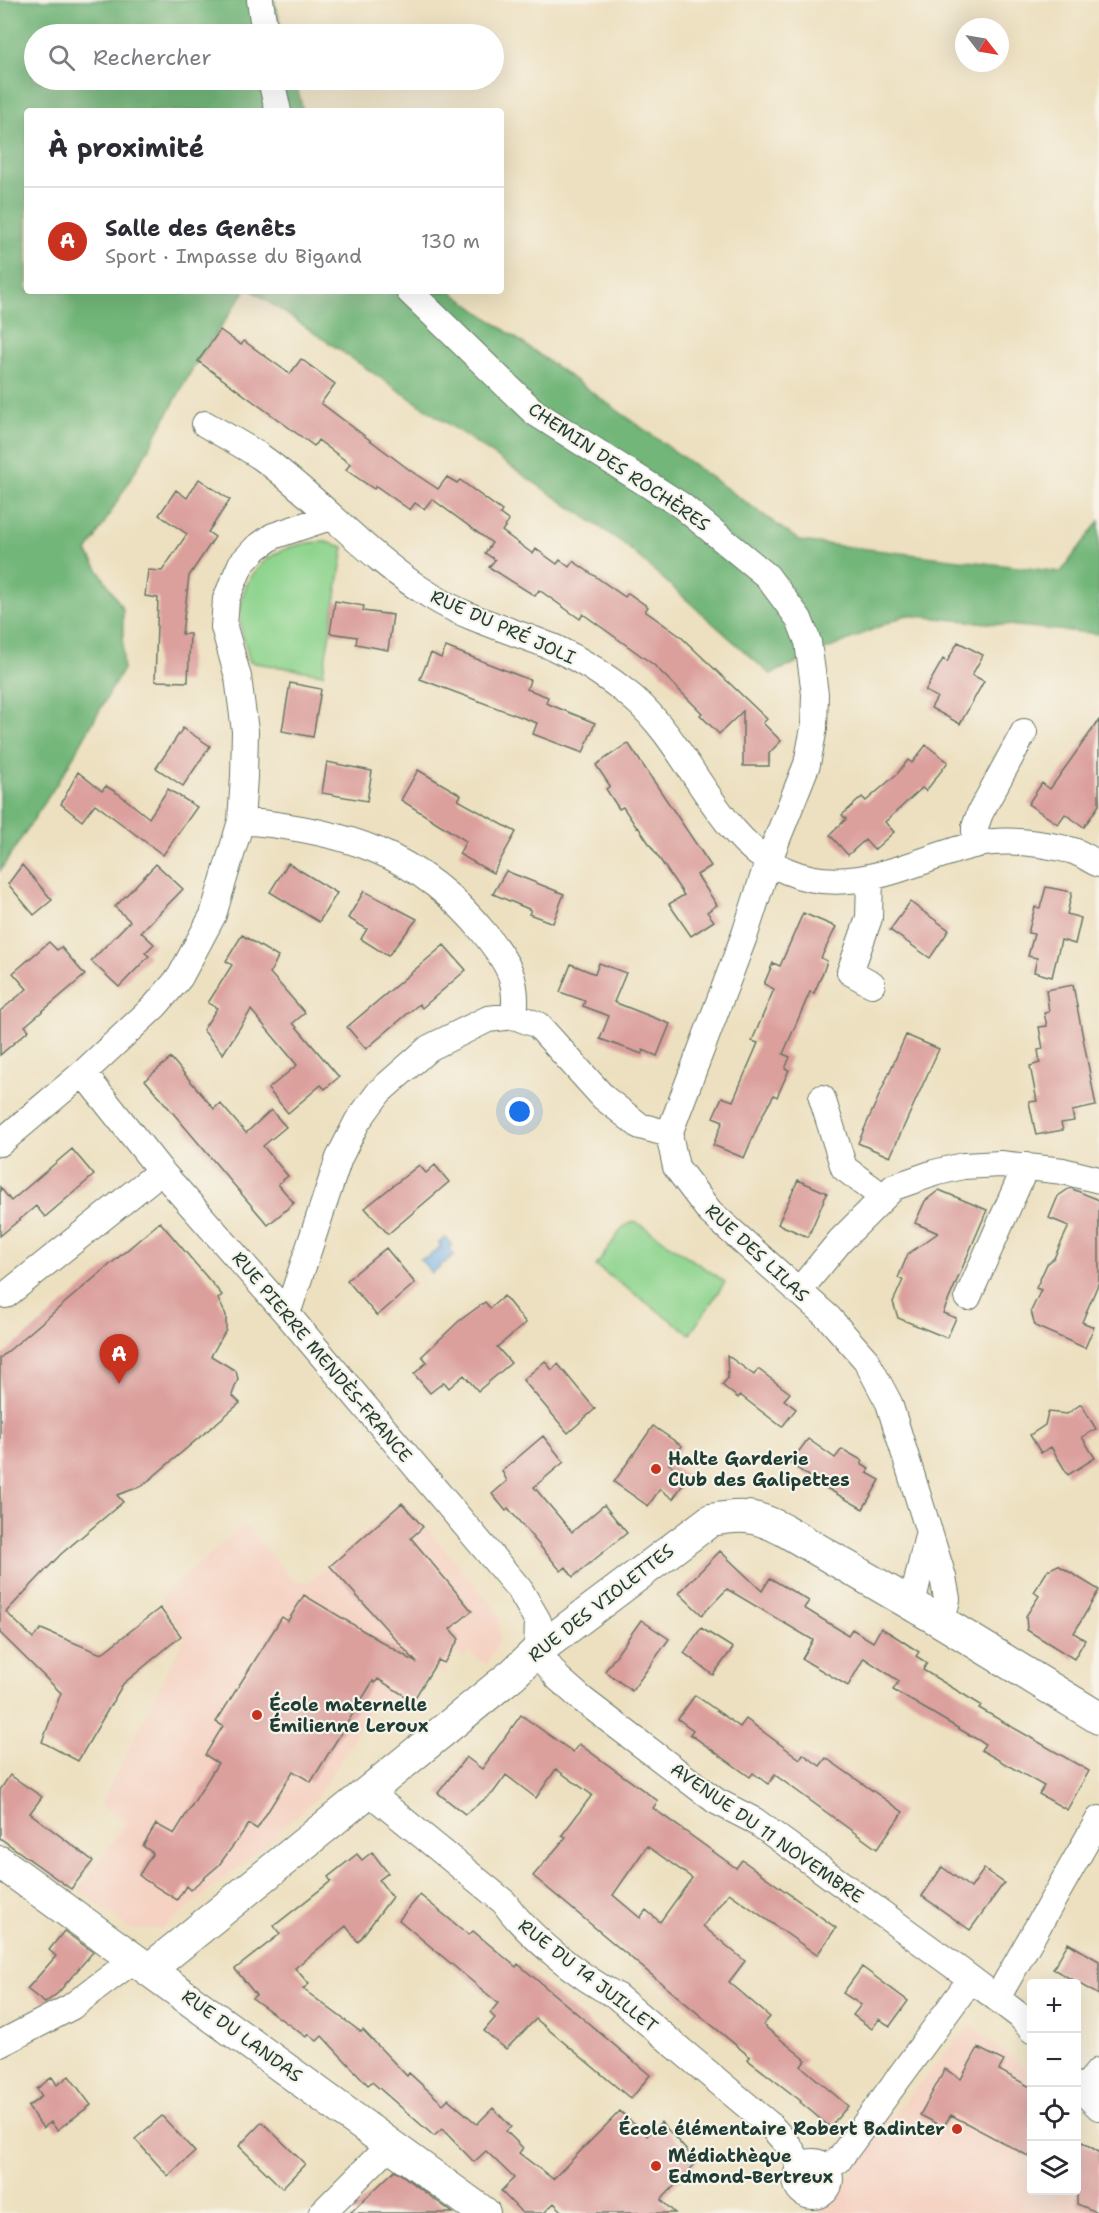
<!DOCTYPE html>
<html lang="fr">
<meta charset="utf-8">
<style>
:root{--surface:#fff;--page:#f2f2f3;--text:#2b2b33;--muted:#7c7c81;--line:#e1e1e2;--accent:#c8321e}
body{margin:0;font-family:"Shantell Sans",sans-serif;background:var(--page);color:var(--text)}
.controls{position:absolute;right:18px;bottom:18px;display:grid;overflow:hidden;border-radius:6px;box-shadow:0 6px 24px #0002}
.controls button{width:54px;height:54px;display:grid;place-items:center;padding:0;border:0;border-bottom:2px solid var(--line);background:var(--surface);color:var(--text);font:30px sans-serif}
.compass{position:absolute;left:955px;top:18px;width:54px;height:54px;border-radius:50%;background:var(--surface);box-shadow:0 6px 24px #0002;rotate:121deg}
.you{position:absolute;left:520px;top:1112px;width:21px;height:21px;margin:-15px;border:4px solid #fff;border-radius:50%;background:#1a73e8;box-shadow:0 0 0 9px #1a73e833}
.badge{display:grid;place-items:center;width:39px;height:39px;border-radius:50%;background:var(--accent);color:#fff;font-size:20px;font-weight:700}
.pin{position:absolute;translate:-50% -50px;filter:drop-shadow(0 2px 3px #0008)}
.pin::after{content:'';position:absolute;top:32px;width:21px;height:18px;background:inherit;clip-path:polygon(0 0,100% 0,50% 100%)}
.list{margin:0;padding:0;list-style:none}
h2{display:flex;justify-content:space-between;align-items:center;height:78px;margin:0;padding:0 24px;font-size:26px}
h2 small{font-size:20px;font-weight:400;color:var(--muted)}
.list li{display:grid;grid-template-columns:39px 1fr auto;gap:18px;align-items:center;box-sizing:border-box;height:108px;padding:0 24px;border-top:2px solid var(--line)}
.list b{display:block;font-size:22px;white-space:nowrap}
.list p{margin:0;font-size:20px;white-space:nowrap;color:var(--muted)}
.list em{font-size:20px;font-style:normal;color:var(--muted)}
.icon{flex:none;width:33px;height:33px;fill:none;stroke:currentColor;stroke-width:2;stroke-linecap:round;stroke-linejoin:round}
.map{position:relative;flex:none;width:1099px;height:2213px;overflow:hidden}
.search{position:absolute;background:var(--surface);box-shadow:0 6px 24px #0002;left:24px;top:24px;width:480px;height:66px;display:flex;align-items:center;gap:15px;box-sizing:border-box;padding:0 21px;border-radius:33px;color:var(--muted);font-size:22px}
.panel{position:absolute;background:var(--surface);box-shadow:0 6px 24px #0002;left:24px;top:108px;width:480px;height:186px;border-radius:6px}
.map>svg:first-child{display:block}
.built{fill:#f5d2c2}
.green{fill:#8ed48e;stroke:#568861;stroke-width:1.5}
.forest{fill:#72b679;stroke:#487a56;stroke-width:1.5}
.water{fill:#71ade3;stroke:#48758c;stroke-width:1.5}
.building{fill:#db9f9c;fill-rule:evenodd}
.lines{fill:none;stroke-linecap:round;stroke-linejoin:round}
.minor-casing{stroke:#677665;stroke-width:28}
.tertiary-casing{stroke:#677665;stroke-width:34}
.minor{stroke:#fff;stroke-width:26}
.tertiary{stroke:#fff;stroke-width:32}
.poi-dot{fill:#c8321e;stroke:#f7f3e8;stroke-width:2}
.labels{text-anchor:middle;stroke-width:4.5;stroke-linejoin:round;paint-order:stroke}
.street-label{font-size:18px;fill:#1f3d34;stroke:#f7f3e8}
.poi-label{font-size:18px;font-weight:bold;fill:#1f3d34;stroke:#f7f3e8;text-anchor:start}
</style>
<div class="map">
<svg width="1099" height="2213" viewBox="0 0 1099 2213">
<rect width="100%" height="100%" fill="#f7f3e8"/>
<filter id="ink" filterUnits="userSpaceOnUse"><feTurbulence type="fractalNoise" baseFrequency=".0167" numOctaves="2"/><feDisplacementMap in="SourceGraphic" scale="12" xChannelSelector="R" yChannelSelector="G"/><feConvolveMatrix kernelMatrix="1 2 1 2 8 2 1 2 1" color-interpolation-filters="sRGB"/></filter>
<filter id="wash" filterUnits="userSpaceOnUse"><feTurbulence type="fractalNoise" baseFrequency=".008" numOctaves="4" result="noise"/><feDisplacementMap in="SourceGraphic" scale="24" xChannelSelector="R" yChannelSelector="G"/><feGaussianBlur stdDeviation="1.35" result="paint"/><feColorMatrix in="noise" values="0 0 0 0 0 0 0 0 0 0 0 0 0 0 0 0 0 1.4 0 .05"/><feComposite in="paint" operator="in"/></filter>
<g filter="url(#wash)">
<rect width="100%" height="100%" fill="#ede0c0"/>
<path class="built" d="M402,1500L494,1607L499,1616L500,1638L487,1665L468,1652L464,1658L456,1653L443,1674L433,1668L400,1717L376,1702L316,1800L276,1832L275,1838L162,1929H130L79,1890L126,1822L100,1806L185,1636L162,1605L164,1594L244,1524L294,1581L309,1582Z
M970,2025L1031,2073L1032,2190H1076L1077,2139L1099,2152V2213H819L841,2187L890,2118Z"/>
<path class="green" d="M326,542L344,547L323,674L250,662C247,650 242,637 241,625C236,571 275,542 326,542Z
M635,1221L725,1282L690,1334L596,1266L623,1227Z"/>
<path class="forest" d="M0,0H274L283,34H34V80H295L303,111H27V291H245L194,366L149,448L87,552L123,609V669L65,771L0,871Z
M253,291H450L800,541L1061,572L1099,521V634L906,615L770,674L623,543Z"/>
<path class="water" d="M446,1238L452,1245L449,1248L454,1255L432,1273L420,1259L428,1257L441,1246L439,1243Z"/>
<g id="blocks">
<path class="building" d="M220,330L241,345L244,341L290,374L301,359L335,384L321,403L411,471L438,489L447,477L457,483L460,480L502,511L500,514L509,521L502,531L533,554L536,549L557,564L560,560L569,567L573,561L625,597L628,593L648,607L645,611L680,636L767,719L763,723L781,741L769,753V766H743V711L719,734L700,715L702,713L654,665L583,614L580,619L539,590L535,596L489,567L495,560L485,553L492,543L432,499L424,509L415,503L410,510L376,486L374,489L346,470L350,464L318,440L314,446L198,361Z
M199,479L230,500L208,532L215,537L189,576L182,634H190L188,682L155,681L158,598L145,596L148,570L162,571L187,534L159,515L176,490L187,498Z
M335,601L364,606L363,611L393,615L388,650L356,644L357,637L330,633Z
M958,642L983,655L972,675L984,681L960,724L931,708L937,697L925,691L943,659L947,662Z
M446,647L530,680L527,689L548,697L546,703L595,723L583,753L533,734L537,723L420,679L431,653L441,658Z
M290,683L321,689L313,737L282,731Z
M1099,720V805L1084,827L1065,814L1058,824L1028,804L1042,783L1050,789Z
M183,728L210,746L183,786L156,768Z
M628,743L711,866L697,875L717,905L707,912L714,921L691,936L669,904L684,895L638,827L637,828L623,807L619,809L606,789L610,786L596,765Z
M926,745L948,762L926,791L922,788L885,822L894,832L874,850L865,840L848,855L830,835L846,819L842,815L862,797L866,801L897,774L908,760L912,763Z
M327,762L372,771L367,801L322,793Z
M418,770L461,795L458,800L516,832L493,873L459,854L466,841L401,800Z
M78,772L102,791L106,786L119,794L149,818L168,789L197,807L163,855L95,804L82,821L61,804Z
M288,863L337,893L319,922L270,892Z
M156,864L183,889L141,932L154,944L145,953L149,956L119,987L91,961L130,921L115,907Z
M22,865L52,900L34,915L8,884Z
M506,871L564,894L553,923L529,914L531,910L493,894Z
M1046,887L1072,892L1067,914L1081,918L1075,944L1061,940L1052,977L1034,972L1037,958L1028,956L1034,934L1028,933L1035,907L1040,908Z
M364,891L417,919L388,956L361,939L367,929L348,918Z
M910,902L949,930L930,958L890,930Z
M803,913L836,927L821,958L827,961L824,970L814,993L810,992L783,1054L790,1057L785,1069L789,1070L777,1097L774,1095L763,1114L744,1158L713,1145L723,1121L713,1117L722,1097L733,1101L758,1043L752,1041L774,989L764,984L773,963L780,966Z
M242,935L278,957L270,973L305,1013L293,1023L339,1077L325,1089L321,1085L288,1113L268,1089L297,1065L251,1010L223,1054L203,1030L217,1008L208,1003L232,965L226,961Z
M49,942L57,950L61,947L85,975L25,1026L29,1030L0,1055V1011L27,989L13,973Z
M444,945L466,970L422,1008L419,1004L366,1049L347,1027Z
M599,963L626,973L614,1002L670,1024L657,1056L643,1050L642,1054L600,1039L609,1016L583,1006L585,1001L560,992L571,964L595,974Z
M1073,985L1096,1106L1072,1111L1074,1121L1061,1123L1063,1130L1036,1135L1029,1102L1037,1101L1030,1066L1040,1063L1038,1050L1043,1049L1039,1027L1047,1026L1044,1013L1049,1012L1046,990Z
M906,1035L939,1049L890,1157L858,1143Z
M171,1058L214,1109L220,1103L246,1133L271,1110L286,1127L263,1146L288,1176L278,1184L294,1203L268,1225L145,1080Z
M72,1149L94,1175L45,1217L36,1206L0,1236V1187L11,1201Z
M419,1165L426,1173L435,1165L449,1182L388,1234L365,1208Z
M798,1180L827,1193L808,1237L778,1224Z
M1070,1188L1099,1200V1282L1082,1322L1094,1327L1085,1348L1035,1326L1031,1311L1041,1290L1036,1288L1047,1264L1054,1258L1069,1226L1049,1218L1058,1196Z
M939,1190L987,1210L943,1313L956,1318L947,1338L898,1318L893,1302L903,1280L898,1278L908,1254L938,1233L915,1223L925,1201Z
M160,1222L222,1295L218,1299L226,1315V1330L211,1356L236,1371L238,1379L232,1395L240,1403L142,1486L117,1495L123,1502L61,1554L6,1612L33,1638L41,1629L101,1654L160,1608L181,1636L123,1684L78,1761L42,1742L61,1693L0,1633V1358Z
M386,1248L415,1283L377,1316L347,1280Z
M504,1296L526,1323L497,1347L511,1363L478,1391L464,1375L449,1388L444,1382L430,1393L414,1374L427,1362L422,1356L459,1321L485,1302L490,1308Z
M727,1355L754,1375L758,1369L790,1393L784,1400L796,1409L782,1427L740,1395L738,1398L722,1385L728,1378Z
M545,1361L552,1370L558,1364L595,1409L568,1433L523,1380Z
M1081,1404L1096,1429L1082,1437L1095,1458L1068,1475L1051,1447L1041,1453L1030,1435L1045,1425L1048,1412L1067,1414Z
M653,1426L682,1446L669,1464L688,1477L673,1499L660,1489L648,1506L614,1482Z
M543,1436L564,1462L534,1487L572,1532L604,1505L627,1533L573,1577L566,1567L561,1571L508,1508L506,1511L492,1494L507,1481L502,1471Z
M808,1439L835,1458L842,1449L863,1461L861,1464L869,1469L867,1473L880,1480L863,1509L821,1485L790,1463Z
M402,1503L423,1527L411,1538L472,1611L450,1629L459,1639L444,1663L438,1660L413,1701L378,1679L375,1683L373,1681L311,1782L293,1771L257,1829L249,1824L219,1865L190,1890L186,1886L177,1900L145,1880L139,1875L153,1853L143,1846L156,1824L174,1834L218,1763L205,1755L223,1726L216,1722L282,1617L288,1621L304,1595L417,1663L330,1566Z
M720,1551L762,1591L770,1578L809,1601L804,1608L848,1635L852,1629L873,1642L881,1628L893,1635L919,1652L916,1656L927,1663L923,1670L981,1705L979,1708L1089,1771L1067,1810L1039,1794L1044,1786L981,1750L985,1744L893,1690L899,1681L864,1658L848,1686L802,1659L813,1640L727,1589L702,1615L679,1593Z
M1058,1565L1099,1590L1074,1633L1085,1640L1074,1659L1027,1630L1026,1616L1039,1596L1034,1592L1048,1570Z
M641,1620L669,1639L632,1691L605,1671Z
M701,1628L733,1648L713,1675L684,1653Z
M695,1695L740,1727L746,1719L800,1759L803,1754L820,1766L826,1758L903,1812L877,1849L775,1775L768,1784L753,1773L750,1777L690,1734L693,1730L678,1719Z
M521,1715L573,1752L579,1744L658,1801L653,1808L736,1868L742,1860L836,1928L817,1955L729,1893L703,1926L745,1961L729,1982L770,2017L763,2025L806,2060L801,2066L848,2106L830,2127L800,2102L801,2101L748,2060L750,2057L533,1876L566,1837L562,1835L592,1795L556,1769L536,1798L506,1775L493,1793L465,1814L438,1793L466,1757L482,1769ZM647,1846L692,1878L660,1922L646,1910L640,1918L613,1895Z
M10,1775L42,1797L30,1813L93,1861L71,1889L0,1838V1790Z
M372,1852L388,1873L379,1880L392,1897L358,1942L346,1926L295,1968L309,1984L303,1989L361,2032L363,2030L407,2076L409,2073L443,2104L448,2099L477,2124L493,2108L511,2127L506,2131L523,2148L519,2153L553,2179L620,2111L647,2136L661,2122L697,2162L661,2200L675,2213H564L554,2203L544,2213H522L501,2191L514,2178L486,2151L474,2162L442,2129L434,2136L372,2082L368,2085L322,2036L317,2041L308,2034L306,2037L252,1998L256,1995L235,1969L280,1934L274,1926L331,1881L328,1877L357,1854L362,1860Z
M942,1867L971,1888L984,1869L1004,1883L970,1930L922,1896Z
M420,1895L469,1935L473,1931L516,1967L518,1964L650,2075L631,2099L536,2019L506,2049L484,2031L495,2018L490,2013L498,2003L399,1920Z
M64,1931L93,1952L58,1993L45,2003L27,1989L56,1956L49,1950Z
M1068,1943L1099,1961V1995L1053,1969Z
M862,1967L908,2001L890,2026L879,2019L872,2029L853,2015L861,2005L843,1993Z
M978,2048L1004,2061L999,2070L1032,2088V2158L951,2115L943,2127L920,2115L945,2069L961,2079Z
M69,2076L91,2105L57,2130L51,2122L43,2128L28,2107L42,2096L37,2089L52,2077L57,2085Z
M162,2116L195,2152L168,2176L135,2139Z
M262,2122L305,2164L282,2188L239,2146Z
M1077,2139L1099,2152V2213L1077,2204Z
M395,2170L453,2213H350Z"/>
</g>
</g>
<g filter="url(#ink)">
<use href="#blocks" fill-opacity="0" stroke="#677665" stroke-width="1.5"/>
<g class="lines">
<defs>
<path id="minor" d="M260,0L265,34
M271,80L278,111
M409,291L534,412L682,506L767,576L799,619L808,642L815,694L814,728L807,764L768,862L745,934L669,1134L676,1167L710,1212L829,1318L866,1360L889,1403L943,1577L947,1599L942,1622
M205,424C224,435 243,445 261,457C320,499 368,558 431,596C469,620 514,631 555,648C584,661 608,677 632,697C691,746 716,841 787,871C852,899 913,860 974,845C1003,838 1041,843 1070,850C1080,852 1090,860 1099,864
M241,821C342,830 419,852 485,934C507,962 519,979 514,1016L538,1025L604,1098L640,1126L669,1134
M975,845V827L980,813L1024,732
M870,879L869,918L850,972L872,984
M83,1073L161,1171L287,1314L520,1590L538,1621L537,1651L558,1678L583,1700L716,1801L755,1821L958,1969L1020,2016L1032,2030
M822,1098L844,1168L883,1197
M0,1143L83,1073L155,1006L180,977L213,915L241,821L244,777L245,731L238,677L224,627L226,599L241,564L256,548L273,536L330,517
M798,1292L840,1241L894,1187L934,1173L963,1166L1001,1164L1063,1171L1099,1180
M6,1295L161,1171
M968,1297L1026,1166
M287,1314L339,1158L357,1122L379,1092L429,1048L488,1019L514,1016
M912,1604L929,1531
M369,1792L504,1902C527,1935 579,1977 615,1995L770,2125L789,2146L801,2166
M997,1998L1099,1819
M0,2044L71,2007L136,1958
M1076,2085L1099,2107
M1082,2091L1099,2071
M796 2179a17 17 0 1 1 34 0a17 17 0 1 1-34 0Z
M826,2168L838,2161L971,1979
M322,2213L391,2144"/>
<path id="tertiary" d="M0,1862L484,2213
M150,1969L513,1674L537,1651L711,1520C742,1514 755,1515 784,1530L942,1622L1099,1718"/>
</defs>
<use href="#minor" class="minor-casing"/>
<use href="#tertiary" class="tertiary-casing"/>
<use href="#minor" class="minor"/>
<use href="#tertiary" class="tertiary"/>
</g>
</g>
<g class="poi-dot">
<circle cx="656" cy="1469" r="6"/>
<circle cx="257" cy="1715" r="6"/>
<circle cx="957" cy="2129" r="6"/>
<circle cx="656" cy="2166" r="6"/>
</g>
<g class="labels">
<g class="street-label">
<text transform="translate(619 467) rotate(34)" y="6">CHEMIN DES ROCHÈRES</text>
<text transform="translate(503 627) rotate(24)" y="6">RUE DU PRÉ JOLI</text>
<text transform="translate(757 1253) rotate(43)" y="6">RUE DES LILAS</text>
<text transform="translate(322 1357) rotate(50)" y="6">RUE PIERRE MENDÈS-FRANCE</text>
<text transform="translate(601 1603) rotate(-38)" y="6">RUE DES VIOLETTES</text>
<text transform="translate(767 1833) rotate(35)" y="6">AVENUE DU 11 NOVEMBRE</text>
<text transform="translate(588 1976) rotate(38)" y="6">RUE DU 14 JUILLET</text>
<text transform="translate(242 2036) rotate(36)" y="6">RUE DU LANDAS</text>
</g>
<g class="poi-label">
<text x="668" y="1465">Halte Garderie<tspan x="668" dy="21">Club des Galipettes</tspan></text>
<text x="269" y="1711">École maternelle<tspan x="269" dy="21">Émilienne Leroux</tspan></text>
<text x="945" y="2135" text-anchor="end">École élémentaire Robert Badinter</text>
<text x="668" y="2162">Médiathèque<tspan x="668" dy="21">Edmond-Bertreux</tspan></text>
</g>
</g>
</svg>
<div class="controls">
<button>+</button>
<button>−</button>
<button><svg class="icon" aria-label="locate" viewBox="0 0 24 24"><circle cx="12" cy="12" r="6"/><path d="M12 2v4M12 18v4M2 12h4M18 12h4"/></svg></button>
<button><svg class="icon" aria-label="layers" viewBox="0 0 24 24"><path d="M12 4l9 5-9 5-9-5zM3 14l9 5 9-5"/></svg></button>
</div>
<svg class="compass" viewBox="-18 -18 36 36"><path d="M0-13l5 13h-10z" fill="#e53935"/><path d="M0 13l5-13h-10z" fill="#7c7c81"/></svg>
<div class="you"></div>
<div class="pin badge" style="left:119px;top:1384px">A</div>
<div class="search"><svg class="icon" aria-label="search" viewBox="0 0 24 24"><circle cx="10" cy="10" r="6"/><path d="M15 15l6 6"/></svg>Rechercher</div>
<section class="panel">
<h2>À proximité<small></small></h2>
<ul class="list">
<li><span class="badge">A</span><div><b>Salle des Genêts</b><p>Sport · Impasse du Bigand</p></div><em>130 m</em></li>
</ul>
</section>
</div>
